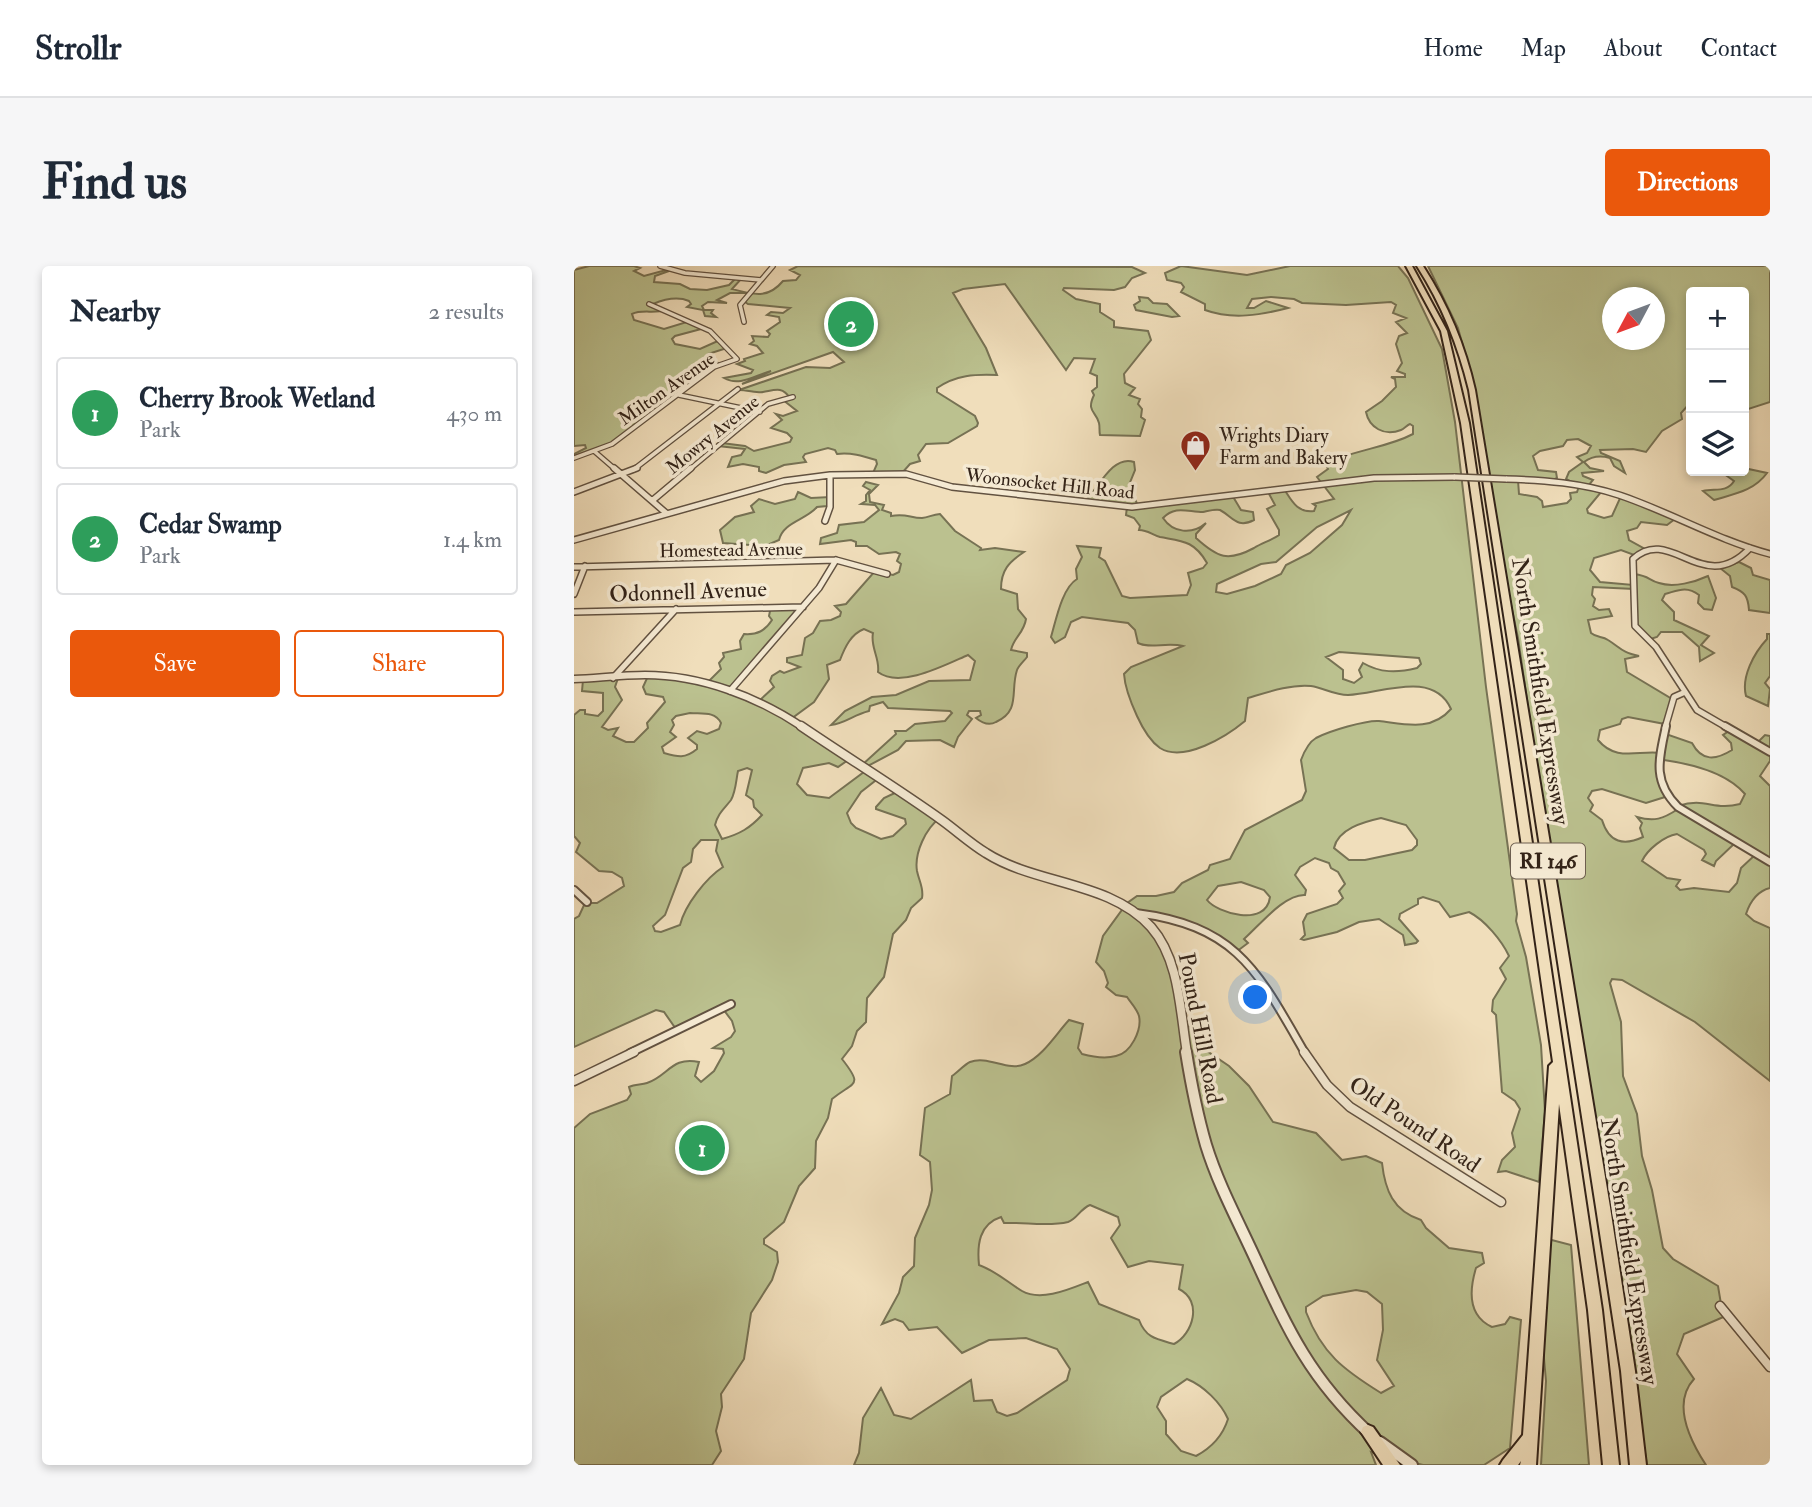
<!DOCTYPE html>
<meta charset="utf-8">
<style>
:root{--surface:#fff;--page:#f6f6f7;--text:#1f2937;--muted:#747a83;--line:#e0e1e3;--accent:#ea580c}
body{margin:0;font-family:"IM FELL Double Pica",serif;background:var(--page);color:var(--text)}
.controls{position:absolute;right:21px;top:21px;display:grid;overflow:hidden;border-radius:7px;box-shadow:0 4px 10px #0003}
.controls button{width:63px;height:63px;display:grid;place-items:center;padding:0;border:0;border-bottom:2px solid var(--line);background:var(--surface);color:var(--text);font:35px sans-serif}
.compass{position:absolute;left:1028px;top:21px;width:63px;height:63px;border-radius:50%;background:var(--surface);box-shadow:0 4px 10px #0003;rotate:229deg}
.you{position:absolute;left:682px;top:732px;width:24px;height:24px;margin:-18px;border:5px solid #fff;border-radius:50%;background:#1a73e8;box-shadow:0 0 0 10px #1a73e833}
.badge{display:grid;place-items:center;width:46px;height:46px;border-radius:50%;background:var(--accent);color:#fff;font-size:23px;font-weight:700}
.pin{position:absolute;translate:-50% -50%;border:4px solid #fff;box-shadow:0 2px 7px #0006}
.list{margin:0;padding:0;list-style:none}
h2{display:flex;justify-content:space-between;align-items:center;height:91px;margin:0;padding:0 28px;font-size:30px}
h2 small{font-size:23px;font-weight:400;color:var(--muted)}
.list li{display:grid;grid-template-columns:46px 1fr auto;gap:21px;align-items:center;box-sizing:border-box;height:112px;margin:0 14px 14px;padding:0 14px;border:2px solid var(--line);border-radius:7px}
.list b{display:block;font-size:26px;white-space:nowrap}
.list p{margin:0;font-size:23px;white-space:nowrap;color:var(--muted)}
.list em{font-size:23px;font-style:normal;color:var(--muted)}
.actions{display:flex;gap:14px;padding:21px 28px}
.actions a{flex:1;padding:16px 0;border:2px solid var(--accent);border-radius:7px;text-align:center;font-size:24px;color:var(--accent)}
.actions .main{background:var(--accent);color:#fff}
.icon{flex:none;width:38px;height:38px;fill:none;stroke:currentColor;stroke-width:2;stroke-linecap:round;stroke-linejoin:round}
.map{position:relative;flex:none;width:1196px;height:1199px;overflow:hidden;border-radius:7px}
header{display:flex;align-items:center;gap:42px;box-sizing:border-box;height:98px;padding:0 35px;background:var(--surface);border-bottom:2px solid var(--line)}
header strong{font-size:33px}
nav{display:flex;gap:38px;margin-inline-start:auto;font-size:24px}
.intro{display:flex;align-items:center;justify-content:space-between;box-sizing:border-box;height:168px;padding:0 42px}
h1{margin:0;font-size:49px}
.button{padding:18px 32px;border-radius:7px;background:var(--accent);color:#fff;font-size:24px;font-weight:700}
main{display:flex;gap:42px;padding:0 42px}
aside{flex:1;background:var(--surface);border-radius:7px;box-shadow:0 4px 10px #0003}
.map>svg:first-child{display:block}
.green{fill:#bbc18f;stroke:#777254;stroke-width:2;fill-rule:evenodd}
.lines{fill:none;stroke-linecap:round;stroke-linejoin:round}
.minor-far3-casing{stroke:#625241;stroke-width:6}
.minor-far2-casing{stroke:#625241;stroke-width:8}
.minor-far1-casing{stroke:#625241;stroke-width:10}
.minor-casing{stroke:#625241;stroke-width:11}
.tertiary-far2-casing{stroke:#625241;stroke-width:9}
.tertiary-far1-casing{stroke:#625241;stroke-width:11}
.tertiary-casing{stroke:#625241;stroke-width:14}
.motorway-casing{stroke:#332318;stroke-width:4}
.minor-far3{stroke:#f5ead3;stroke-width:3.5}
.minor-far2{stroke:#f5ead3;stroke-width:5}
.minor-far1{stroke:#f5ead3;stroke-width:6}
.minor{stroke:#f5ead3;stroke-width:8}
.tertiary-far2{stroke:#f5ead3;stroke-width:6}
.tertiary-far1{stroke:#f5ead3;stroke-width:8}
.tertiary{stroke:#f5ead3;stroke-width:10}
.motorway{fill:#f0debb;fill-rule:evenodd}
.minor-bridge-casing{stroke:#625241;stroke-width:8;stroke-linecap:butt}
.minor-bridge{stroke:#f5ead3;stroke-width:5}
.labels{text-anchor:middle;stroke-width:7;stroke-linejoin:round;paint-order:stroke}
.far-street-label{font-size:19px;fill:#332318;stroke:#f5ead3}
.far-poi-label{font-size:19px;fill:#332318;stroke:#f5ead3;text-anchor:start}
.shield{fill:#f5ead3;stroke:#6d5f50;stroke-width:2}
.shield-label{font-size:21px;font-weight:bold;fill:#332318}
.street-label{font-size:23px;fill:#332318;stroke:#f5ead3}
</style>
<header>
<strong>Strollr</strong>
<nav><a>Home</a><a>Map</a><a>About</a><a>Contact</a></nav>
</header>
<div class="intro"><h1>Find us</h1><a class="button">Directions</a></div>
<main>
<aside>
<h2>Nearby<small>2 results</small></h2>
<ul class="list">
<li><span class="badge" style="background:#2e9e5b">1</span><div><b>Cherry Brook Wetland</b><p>Park</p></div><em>430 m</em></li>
<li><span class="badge" style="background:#2e9e5b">2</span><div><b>Cedar Swamp</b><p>Park</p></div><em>1.4 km</em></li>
</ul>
<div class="actions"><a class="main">Save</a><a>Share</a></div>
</aside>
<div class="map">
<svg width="1196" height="1199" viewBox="0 0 1196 1199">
<rect width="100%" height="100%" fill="#f0debb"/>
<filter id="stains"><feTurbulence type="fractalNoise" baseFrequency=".00286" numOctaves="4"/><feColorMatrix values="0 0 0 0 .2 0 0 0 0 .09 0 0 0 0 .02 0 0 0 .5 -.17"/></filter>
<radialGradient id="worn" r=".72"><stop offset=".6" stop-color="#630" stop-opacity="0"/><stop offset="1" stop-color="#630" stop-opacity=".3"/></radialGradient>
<path class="green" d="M15,0H60L66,2L60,5L70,10L92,4L95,5L81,10L80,16L106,18L116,23L133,24L155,19L162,12H168L158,23C180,29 194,33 209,15L222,14L226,9L216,4L224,0L558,1L571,7L558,12L551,21L540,24L490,22L489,24L502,33L526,38V46L540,55V61L574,65L577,74L550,108L551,117L561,122L555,129L566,133L564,138L568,143L567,151L571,154L566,170L526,169C525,165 526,161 525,157C522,145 512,146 520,129L518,125L523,121V110L516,107L521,93L500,92L492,104L431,18L389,23L379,27L412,82L423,109C401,108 382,109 363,122V126L401,150L404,157L403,160L374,177L352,178L344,189L346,195L336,198L328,207H299L303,198L302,194C289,190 276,186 263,188L261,184L254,182L231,188L229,191L232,196L210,199L192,207L185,205V201L169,198L154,201L158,191L167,189L171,183L144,180L148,177L171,180L180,185L216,176L218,172L213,167L197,162L208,154L202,148L209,150L223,145L209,134L216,132C208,120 201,124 189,126C184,127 173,124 165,124L232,101L256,102L270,96L259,86L168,118L197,105C181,109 166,121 150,112L177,107L179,104L163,98L171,95L170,93L189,87L183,80L176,78L180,75L178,70L194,71L196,68L193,65L206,56L205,51L193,49L197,46L209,47L216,42L174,38L171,36L176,27H156L143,34L153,37L134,36L128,40L130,44H139L137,47L142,51L131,50L129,44L113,41L117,38L115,35C103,30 91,33 79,38L92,44C80,48 68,43 58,48L60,54L90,63L116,55L131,62L101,70L98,73L101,78L126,83L146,74L153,82L134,88V92L146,98L37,178L0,192V188L12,182L11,179L0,180V4Z
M607,0L673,9L716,0H824L834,12L868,83L881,156L912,421L943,648L942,655L952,691L967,779L971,846L965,916L932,905L924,906L928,894L941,881L938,867L946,843L941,835L928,826L922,749L918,745L919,734L932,713L926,702L935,690C928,675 911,654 895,646L876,651L865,636L849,631L844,633V638L826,648L825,653L844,675L842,677L831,679L829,669L805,653L785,656L763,666L730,674L727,673L731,669L729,656L733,648L763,638L769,632L765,625L771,618L764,606L757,602L755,597L741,592L726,601L721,609L732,624L731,629C710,628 685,660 670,673L674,677L662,686L640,669L568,648L590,681L608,748L618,766L633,785L655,800L675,820L699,856L742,867L768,894L792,890L808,897C811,924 819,945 847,954L852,962L875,982L908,987L910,997L902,1002C895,1025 894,1050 918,1061L931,1058L936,1051L947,1054L936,1182L910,1199H849L797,1186L802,1199H280L285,1187L289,1152L307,1122L320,1149L337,1153L397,1114L400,1135L418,1134L423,1146L433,1150L443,1147L493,1114L496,1103L483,1083L452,1072L415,1074L388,1087L363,1061L335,1064L329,1056L321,1053L308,1058L325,1027L329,1011L340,1000L341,972L355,939L358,924L356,896L346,889L351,842L376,828L378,810C384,806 391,798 396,796C414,789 434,806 451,798C469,790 482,768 495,754L509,758L504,782L508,788C519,791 531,793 542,790C557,787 568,764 565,750C563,743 557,737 553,731L542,729L532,721L534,717L530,705L522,696L529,670L550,641L549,640L563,630H582L600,626L608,617L634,604L636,599L656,593L671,564L728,534L732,525L727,494C730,486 735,476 742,472C755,465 792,454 805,455C831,458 857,466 877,443C859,403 806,428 774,429C760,429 750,422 737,420C717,418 694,426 674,432L671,455C653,470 610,497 586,482C576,475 568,461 563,450C557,437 551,423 550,408L557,401L609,380C593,376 575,383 564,377L561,364L554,357L508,351L497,356L491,371L481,377L477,371C482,354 488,322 503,313L502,303L508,291L503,280L527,282L525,291L531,295L548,330L556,332L613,329L617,319L614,307L629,302L633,297C620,274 607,275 586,271C578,269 574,264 565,264L566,260L560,252L552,249L553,241L509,238C523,225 538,188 560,196L561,204L555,219L564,240L658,229L667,244L679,246L680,254C663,263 659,251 646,244C640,243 634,245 629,246C614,246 601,239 589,252C599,267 618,269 632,257L622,268V272C644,292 654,296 680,282C688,277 698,274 705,269V264L693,243L701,239L694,226L710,223C718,235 723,247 740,245L742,240L739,238L760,233L743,211L754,203L752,199C778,183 811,183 839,168V160L836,158C833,159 830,163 827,164C810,171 795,161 792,146L808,135L822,121L821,113L817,111H831V108L823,105L828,97L822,78L825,70L833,67L822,56L832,52L819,47L822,39L817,36L772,39L728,37L720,33L697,31L678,33L673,42H680L692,35L714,42C687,49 658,54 631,44V38L607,26L610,21L607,17L593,14L591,7ZM777,244L768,259L736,287L712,299L707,308L681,320L653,328L642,326L643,318L687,298L702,296L743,261ZM765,386L845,392L847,398L843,402C823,407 806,407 789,397L785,404L788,411L780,417L769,413V404L752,391ZM807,552L832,559L843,574V579L838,584L791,594H775L760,582C764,563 789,556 807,552ZM667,616L690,624L696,631C692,662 643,647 633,634L644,620ZM516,939L544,951L546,959L537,972L554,1001L575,995L609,999L605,1023C629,1035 619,1068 600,1078C582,1073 572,1072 565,1054L525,1038L514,1016C496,1023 467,1036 448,1025C433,1016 422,1005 405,999C403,979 405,958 427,951L430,957C451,956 474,961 494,956C503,953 506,943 516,939ZM782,1024L793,1026L808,1038L809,1064L803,1094L820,1120L807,1127C770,1104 748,1088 732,1046V1041L749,1030ZM613,1113C630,1120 647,1137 654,1153C649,1169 637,1182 622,1190L607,1185L592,1168V1155L583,1141L587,1131Z
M854,0H1196V136L1174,143L1170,149V26H1117V136L1107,147L1108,153L1088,165L1072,186L1059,183L1026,184L1027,187L1046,195L1051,207L1040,200L1036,192C1026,189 1018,190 1010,196L1016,202L1030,205L1008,207L1009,210L1019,214L1014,220L1028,225L1013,243L1014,247L1030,252L1038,250L1047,230L1101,253L1093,259L1067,256L1063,262L1053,265L1055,274L1071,283L1060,289L1047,284L1020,292L1016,304L1026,316L1059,319L1060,308C1076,310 1074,314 1085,317C1100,322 1121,316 1134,310L1142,332L1138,344L1130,343L1124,337L1125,329C1112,319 1103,325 1091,328L1088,334L1100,346V354L1135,370L1127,379L1140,387L1126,395L1125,381L1108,366H1087L1083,371L1073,374L1061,361L1060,323L1019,321L1018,329L1021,333L1019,340L1025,344L1035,343L1038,350L1014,354L1017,367C1023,372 1028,370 1034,374C1047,382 1047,386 1065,390L1051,393L1053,406L1098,433L1091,458L1054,451L1048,453L1046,458L1026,464L1024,474C1042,496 1064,484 1087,487L1092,468L1118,477C1128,496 1142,494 1158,484L1157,477L1149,469L1155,465L1181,479L1191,469L1196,470V495L1186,510L1196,520V622C1184,625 1176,636 1172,648L1180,655L1196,662V815L1121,756L1048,714L1038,713L1036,717L1047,756L1049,810L1063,848L1068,890L1078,924L1089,982L1099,993L1144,1020L1147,1038L1154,1049L1110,1068L1103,1088L1120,1113C1097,1138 1117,1176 1132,1199H1073L987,667L944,372L921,263L889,80L884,62ZM1038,32H1080V74H1038ZM1004,173L1017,180L1013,187L1003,191L1009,196L995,206L992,213L1005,220L1003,226L996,227L997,233L993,237L969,241L968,235L963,231L945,228L944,214L977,215L983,212L982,206L964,204L959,190L966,185L989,180L993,174ZM1090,494C1118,498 1152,506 1171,528L1166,538C1139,545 1132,531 1104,540V543C1089,553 1080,556 1063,551L1068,557L1066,562L1069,571C1050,580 1035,577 1028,554L1016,545L1019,539L1014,532L1018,525L1028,523L1072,537L1091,531L1086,516L1087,495ZM1103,568L1130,584L1132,588L1128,594L1140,600L1142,595L1161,577L1181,589L1167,602L1163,617L1155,626L1120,622L1106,624L1102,620L1106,614L1093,612L1068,595C1073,584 1090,570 1103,568Z
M565,31L574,32L579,37L593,38L605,50L598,51L562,44L560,39L566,35Z
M1170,202L1193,207C1180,225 1160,228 1140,234L1129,225C1140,222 1153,227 1160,215L1146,205H1170Z
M292,216L304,219L295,228L296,236L310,239L308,244L317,247V250C332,247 336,252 348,252C355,251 358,249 366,248L381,265L407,282L406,284L421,282L450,286C435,296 427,304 427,323L443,328L444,343L452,353C450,367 440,371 437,384L453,387V391C450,395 445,399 443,404C436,425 447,445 422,456C415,460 408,457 402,452L407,449L406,445H395L393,449L398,453L384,471L380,481L366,474L332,475L324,484L292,501L288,499L322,468L321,465H332L341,458L371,455L378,447L376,445L314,442L309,436L296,440L295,445C279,449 272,457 257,459L271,445L298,431L322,429L355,415L396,414L401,395L394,389C371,399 326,423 304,406C306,392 296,381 299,367L290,363C277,368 271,381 266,394L253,399L255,413L240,436L217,453L277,492L264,501L255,497L229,502L223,518L233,529L255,532L294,503L306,511L287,526L273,547L277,557L282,562L307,573L319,570L332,558L331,553L302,543V541L310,532L323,526L366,552C352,562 340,587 343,605C345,615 350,622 348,632L337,642L332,654L319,668L310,711L293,732L292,756L283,765L278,780L268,793C290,821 280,815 258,833L254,852L242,875L241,902L225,920L210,956L190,973V978L203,986L204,996L198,1014L177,1047L170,1093L147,1128L148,1141L142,1165L147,1185L138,1199H0V862L16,848L53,834L57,828L55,821C61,818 67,819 73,817C94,810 98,790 125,796L121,810L127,816L140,805L150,787L149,783L139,782L157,771L161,765L158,755L149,743L102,763L90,746L82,744L0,781V653L5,650L11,637H23L50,620L48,612L38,606L25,605L2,586L6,577L0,570V449L6,444H11V448L24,450L29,445V427L8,425L9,414L44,412L41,421L48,434L28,461L34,464L44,462L39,470L52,476H60L74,462L73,457L91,436L89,431L72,428L69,421L74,410L132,418L147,403L145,397L150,391L149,387L167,383L166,375L170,368C183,369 191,365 198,354L195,350L197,340L227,341L156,424L185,435L200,421L196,415L198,410L206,405L210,407L226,401L213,396V392L228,389L231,372L239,367L246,355L257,354L266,350L267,346L261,340L272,338L301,305L319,309L325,306L327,298L323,295L326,288L322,286L305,288L293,280H282V276L277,274L246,278L247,272L263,267L265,259L290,256L305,244L301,239L287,238L292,235V229L296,224L289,220ZM116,447C128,448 141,445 147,457L145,463L133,468L123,465L114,472L123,479V483C111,493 104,491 90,487L88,481L102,471L96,466L100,459L98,454L102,450ZM173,502L178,504L172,529L179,534L180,541L188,549C176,562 166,568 148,573L141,559C144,547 150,543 157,534C162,525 162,514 164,505ZM127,574H144L142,585L149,601C132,612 111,639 106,659L87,666L81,665L79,660L91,649L109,602L117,596L119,583Z
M224,226L237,232L256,231L253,240L243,241C232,254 209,256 205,274L191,280L149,277L146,264L161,251L180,246L177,240L185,233L201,238L221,233Z
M1165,296L1177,302L1179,309L1196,314V347L1175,344C1174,330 1171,326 1158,321L1156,310L1146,302Z
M1193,368H1196V410L1191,417L1196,423L1194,440L1172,430C1167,411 1180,387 1193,373Z
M970,972L997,979L1015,1199H967L972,1115L965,1037Z"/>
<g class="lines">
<defs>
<path id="minor-far3" d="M86,0L111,7L187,14
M170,56L166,39L199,0
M105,129L186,146
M20,185L42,204
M0,192L38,178L140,101L163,93L136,65L75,38
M59,204L164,123
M115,204L194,138L219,131"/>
<path id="minor-far2" d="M40,202L92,247
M932,213C970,214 1008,217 1045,229C1096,246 1143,274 1196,288
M0,226L63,202
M79,234L117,202
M251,255L256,241V209
M0,274L210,215L256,209L332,208L378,221L558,241L800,212L881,211
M0,301L262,294L313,308
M0,328L11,300
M0,346L229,341
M39,412L102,343
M156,425L245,322L262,294
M1091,462L1100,431L1109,427
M1154,462L1123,444L1082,381L1061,360L1059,293C1097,258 1129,332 1176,282"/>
<path id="minor-far1" d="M1092,460C1085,493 1078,515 1104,541L1196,596
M1151,460L1196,486
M0,624L13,636
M562,647C664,660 684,706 731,787
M56,787L157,738"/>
<path id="minor" d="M730,786L753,819L776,841L927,936
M0,815L60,786
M1146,1040L1196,1101"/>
<path id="tertiary-far2" d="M0,413C24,412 47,409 71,409C127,409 184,431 230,462"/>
<path id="tertiary-far1" d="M227,460C274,492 323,522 369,555C384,566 397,578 412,587C462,619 536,615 577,661C606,694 606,746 613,787"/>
<path id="tertiary" d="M612,786C617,817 623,848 632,879C644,918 664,955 681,992C714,1064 736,1113 796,1168
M806,1176L838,1199"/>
<path id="motorway" d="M832,0H838L873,65L895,157L1028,1044L1045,1199H1029L1014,1044L985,838L962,1199H946L947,1195L944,1199H926L929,1194L949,1169L975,800L979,796L887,157L867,65Z
M843,0H849C874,39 891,79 901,124L1036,941L1061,1105L1072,1199H1056L1047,1105L1022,941L895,124C884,79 868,39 843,0Z
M794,1159L799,1161L826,1199H809L787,1166L789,1161Z"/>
</defs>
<use href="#minor-far3" class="minor-far3-casing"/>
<use href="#minor-far2" class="minor-far2-casing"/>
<use href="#minor-far1" class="minor-far1-casing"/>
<use href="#minor" class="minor-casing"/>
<use href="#tertiary-far2" class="tertiary-far2-casing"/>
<use href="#tertiary-far1" class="tertiary-far1-casing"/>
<use href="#tertiary" class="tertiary-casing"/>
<use href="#motorway" class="motorway-casing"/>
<use href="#minor-far3" class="minor-far3"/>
<use href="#minor-far2" class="minor-far2"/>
<use href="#minor-far1" class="minor-far1"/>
<use href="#minor" class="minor"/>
<use href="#tertiary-far2" class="tertiary-far2"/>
<use href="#tertiary-far1" class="tertiary-far1"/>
<use href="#tertiary" class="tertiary"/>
<use href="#motorway" class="motorway"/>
<defs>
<path id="minor-bridge" d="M881,211L932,213"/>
</defs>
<use href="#minor-bridge" class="minor-bridge-casing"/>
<use href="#minor-bridge" class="minor-bridge"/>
</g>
<defs>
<symbol id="shop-pin" viewBox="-11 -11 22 30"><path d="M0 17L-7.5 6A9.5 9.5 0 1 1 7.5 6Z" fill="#8f2418" stroke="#f5ead3"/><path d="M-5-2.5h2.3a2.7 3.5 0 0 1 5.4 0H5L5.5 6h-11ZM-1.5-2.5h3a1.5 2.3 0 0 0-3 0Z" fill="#fff"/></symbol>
</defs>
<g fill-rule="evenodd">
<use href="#shop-pin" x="604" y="162" width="35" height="47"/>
</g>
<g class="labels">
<g class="far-street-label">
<text transform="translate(92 122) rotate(-35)" y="7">Milton Avenue</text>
<text transform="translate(138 168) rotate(-39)" y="7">Mowry Avenue</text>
<text transform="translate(476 217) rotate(6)" y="7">Woonsocket Hill Road</text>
<text transform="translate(157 283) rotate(-1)" y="7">Homestead Avenue</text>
</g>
<g class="far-poi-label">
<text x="645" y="176">Wrights Diary<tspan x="645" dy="22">Farm and Bakery</tspan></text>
</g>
<rect class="shield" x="937" y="577.5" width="74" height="35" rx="5"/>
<g class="shield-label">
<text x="974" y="602">RI 146</text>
</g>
<g class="street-label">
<text transform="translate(114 325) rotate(-2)" y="8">Odonnell Avenue</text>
<text transform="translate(967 425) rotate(81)" y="8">North Smithfield Expressway</text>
<text transform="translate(627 762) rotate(79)" y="8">Pound Hill Road</text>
<text transform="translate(841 858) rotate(34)" y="8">Old Pound Road</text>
<text transform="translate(1056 985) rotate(81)" y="8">North Smithfield Expressway</text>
</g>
</g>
<rect width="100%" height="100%" filter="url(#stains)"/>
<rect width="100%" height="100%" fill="url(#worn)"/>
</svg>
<div class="controls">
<button>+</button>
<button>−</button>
<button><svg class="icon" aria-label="layers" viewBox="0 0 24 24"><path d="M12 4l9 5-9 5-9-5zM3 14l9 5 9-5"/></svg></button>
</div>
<svg class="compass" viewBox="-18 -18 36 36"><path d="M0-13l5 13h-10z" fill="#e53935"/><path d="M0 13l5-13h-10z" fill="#747a83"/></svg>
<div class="you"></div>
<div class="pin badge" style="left:128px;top:882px;background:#2e9e5b">1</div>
<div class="pin badge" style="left:277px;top:58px;background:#2e9e5b">2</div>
</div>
</main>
